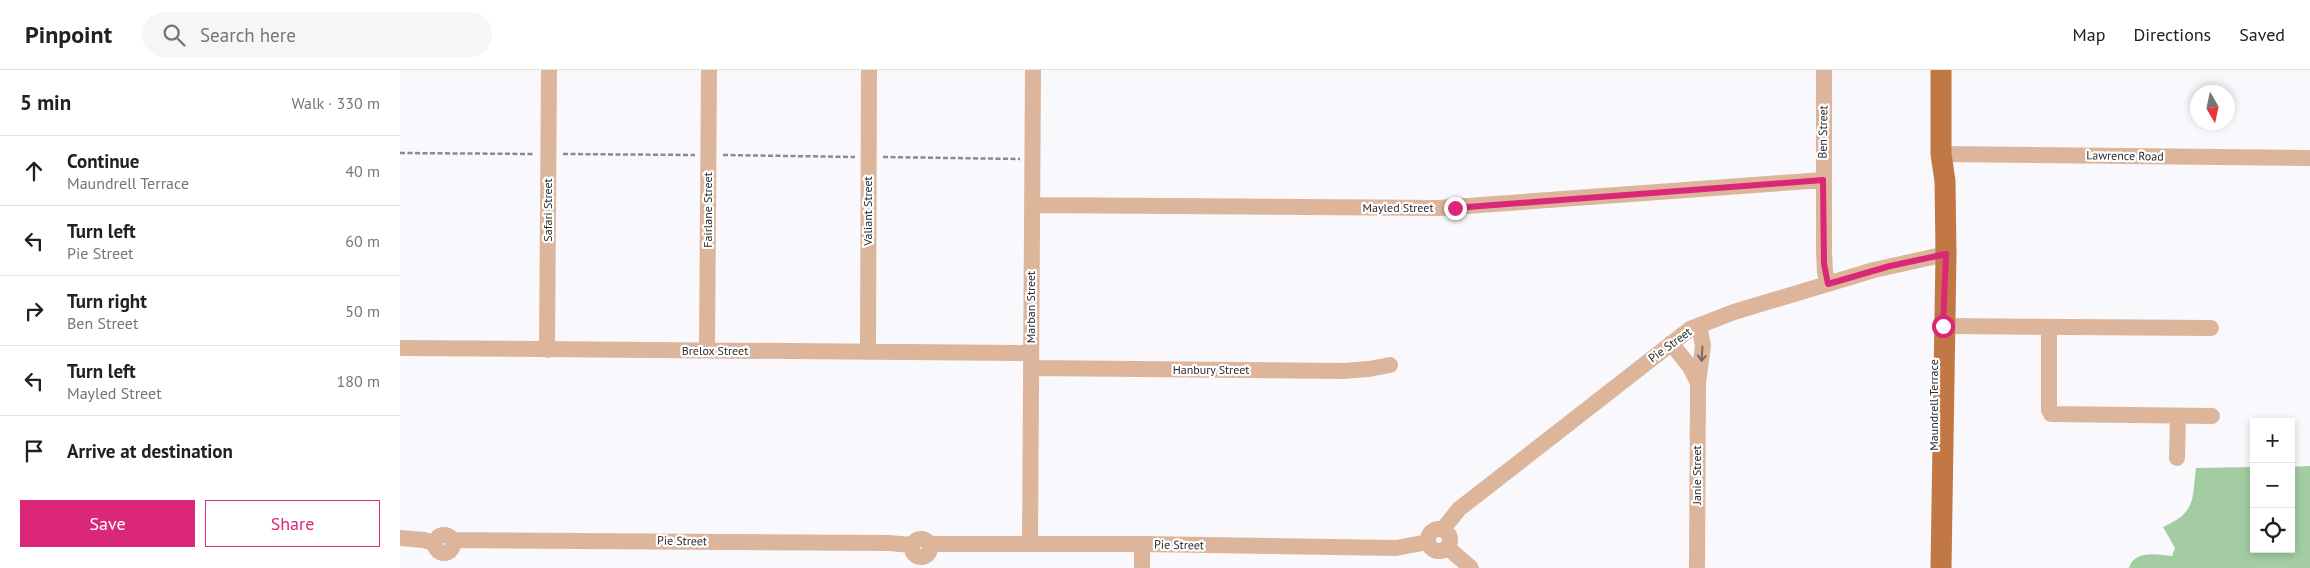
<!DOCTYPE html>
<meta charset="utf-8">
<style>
:root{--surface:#fff;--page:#f6f6f6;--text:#202124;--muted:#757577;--line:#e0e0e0;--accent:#db2777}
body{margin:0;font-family:"PT Sans",sans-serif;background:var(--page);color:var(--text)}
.controls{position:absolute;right:15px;bottom:15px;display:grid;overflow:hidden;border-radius:0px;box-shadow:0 2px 8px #0003}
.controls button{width:45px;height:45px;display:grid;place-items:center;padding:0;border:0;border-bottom:1px solid var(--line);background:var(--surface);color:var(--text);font:25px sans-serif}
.compass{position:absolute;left:1790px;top:15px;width:45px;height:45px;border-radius:50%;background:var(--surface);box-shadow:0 2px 8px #0003;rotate:171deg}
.stop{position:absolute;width:15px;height:15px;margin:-11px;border:4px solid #db2777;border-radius:50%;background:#fff}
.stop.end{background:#db2777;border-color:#fff;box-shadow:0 1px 5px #0008}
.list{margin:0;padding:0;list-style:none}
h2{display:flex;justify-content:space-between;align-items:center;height:65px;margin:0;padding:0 20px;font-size:21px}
h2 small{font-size:16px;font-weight:400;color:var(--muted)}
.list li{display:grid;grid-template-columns:32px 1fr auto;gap:15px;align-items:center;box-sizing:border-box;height:70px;padding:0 20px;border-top:1px solid var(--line)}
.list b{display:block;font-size:19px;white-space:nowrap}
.list p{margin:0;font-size:16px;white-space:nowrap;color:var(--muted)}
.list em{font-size:16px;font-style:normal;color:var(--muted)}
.actions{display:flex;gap:10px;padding:15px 20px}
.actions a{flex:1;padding:11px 0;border:1px solid var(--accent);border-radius:0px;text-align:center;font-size:18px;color:var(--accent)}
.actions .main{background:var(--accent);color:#fff}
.icon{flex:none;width:28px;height:28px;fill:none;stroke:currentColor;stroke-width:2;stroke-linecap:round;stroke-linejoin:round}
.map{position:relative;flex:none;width:1910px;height:498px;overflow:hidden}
header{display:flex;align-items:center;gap:30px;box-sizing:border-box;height:70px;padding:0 25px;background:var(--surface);border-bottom:1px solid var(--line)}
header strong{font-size:24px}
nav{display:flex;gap:28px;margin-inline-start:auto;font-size:18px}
.search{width:350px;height:45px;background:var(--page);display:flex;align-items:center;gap:12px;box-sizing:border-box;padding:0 18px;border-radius:28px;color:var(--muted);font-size:19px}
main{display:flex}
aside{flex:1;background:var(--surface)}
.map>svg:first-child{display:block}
.forest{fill:#a3cca2}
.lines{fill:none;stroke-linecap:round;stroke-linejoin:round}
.path{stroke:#8b8a8f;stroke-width:2.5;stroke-dasharray:5 2.5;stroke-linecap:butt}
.minor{stroke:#ddb59a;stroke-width:16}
.major{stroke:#c17844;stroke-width:21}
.oneway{stroke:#7b685f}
.route{stroke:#db2777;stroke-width:6}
.labels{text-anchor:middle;stroke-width:4.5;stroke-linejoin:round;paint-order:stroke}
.street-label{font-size:12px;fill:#2b292e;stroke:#fff}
</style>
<header>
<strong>Pinpoint</strong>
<div class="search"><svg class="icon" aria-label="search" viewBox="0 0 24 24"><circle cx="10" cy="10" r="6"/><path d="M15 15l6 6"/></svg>Search here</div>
<nav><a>Map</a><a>Directions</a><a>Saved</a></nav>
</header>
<main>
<aside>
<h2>5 min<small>Walk · 330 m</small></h2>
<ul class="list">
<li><svg class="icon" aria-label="ahead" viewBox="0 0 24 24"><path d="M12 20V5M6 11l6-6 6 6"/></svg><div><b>Continue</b><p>Maundrell Terrace</p></div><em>40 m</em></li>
<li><svg class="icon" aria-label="left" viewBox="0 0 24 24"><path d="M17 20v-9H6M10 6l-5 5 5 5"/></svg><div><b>Turn left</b><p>Pie Street</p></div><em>60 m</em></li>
<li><svg class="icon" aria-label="right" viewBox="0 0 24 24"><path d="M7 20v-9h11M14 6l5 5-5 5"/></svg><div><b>Turn right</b><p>Ben Street</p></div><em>50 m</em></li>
<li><svg class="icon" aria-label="left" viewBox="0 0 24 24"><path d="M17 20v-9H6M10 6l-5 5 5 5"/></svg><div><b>Turn left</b><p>Mayled Street</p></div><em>180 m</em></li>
<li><svg class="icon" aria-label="arrive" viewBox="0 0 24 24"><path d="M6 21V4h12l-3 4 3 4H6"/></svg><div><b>Arrive at destination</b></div></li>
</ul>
<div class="actions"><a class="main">Save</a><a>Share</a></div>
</aside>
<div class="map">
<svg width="1910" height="498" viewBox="0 0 1910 498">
<rect width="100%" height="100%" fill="#f9f8fd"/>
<path class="forest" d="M1910,396V498H1729C1734,480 1758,484 1772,486L1775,478L1763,457C1796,442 1792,431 1796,398L1854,397V479H1891V397Z"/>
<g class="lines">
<path class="path" d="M0,83L133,84
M163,84L295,85
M323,85L455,87
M483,87L620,89"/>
<path class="minor" d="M1424,0V181L1425,202L1428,214
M1541,84L1910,88
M632,135L1039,138L1423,110
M1543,256L1811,258
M1649,257V340L1651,344L1812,346
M1271,273L1290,297L1298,313
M0,278L631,283
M147,280L149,0
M307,280L309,0
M468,282L469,0
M631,298L943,301L969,299L990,295
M1777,388L1778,346
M1028 470a11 11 0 1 1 22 0a11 11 0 1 1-22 0Z
M1043,459L1059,439L1290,259L1334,242L1474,200L1546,184
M35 474a9 9 0 1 1 18 0a9 9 0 1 1-18 0Z
M0,468L24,470L34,473
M512 478a9 9 0 1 1 18 0a9 9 0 1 1-18 0Z
M52,470L489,473L512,475
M529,474H742L996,478L1028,472
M630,474L633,0
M1047,477L1071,498
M742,498V474
M1297,498L1298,313L1303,276L1299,255"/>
<path class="major" d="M1541,498L1546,184L1545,111L1541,84V0"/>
</g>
<defs><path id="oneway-shaft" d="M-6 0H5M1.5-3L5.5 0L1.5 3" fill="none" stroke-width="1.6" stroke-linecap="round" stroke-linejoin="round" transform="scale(1.25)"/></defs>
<use class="oneway" href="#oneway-shaft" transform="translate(1302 284) rotate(93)"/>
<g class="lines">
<path class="route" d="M1055,138L1423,110L1424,194L1428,214L1490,196L1546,184L1543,256"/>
</g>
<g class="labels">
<g class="street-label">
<text transform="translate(1423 62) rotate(-89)" y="4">Ben Street</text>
<text transform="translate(1725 86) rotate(1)" y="4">Lawrence Road</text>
<text x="998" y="142">Mayled Street</text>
<text transform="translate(148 140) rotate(-90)" y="4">Safari Street</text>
<text transform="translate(308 140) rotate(-90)" y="4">Fairlane Street</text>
<text transform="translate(468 141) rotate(-90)" y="4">Valiant Street</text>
<text transform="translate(631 237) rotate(-90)" y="4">Marban Street</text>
<text transform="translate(1270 275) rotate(-36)" y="4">Pie Street</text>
<text x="315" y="285">Brelox Street</text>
<text x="811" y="304">Hanbury Street</text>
<text transform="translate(1534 335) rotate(-90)" y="4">Maundrell Terrace</text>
<text transform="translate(1297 405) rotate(-90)" y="4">Janie Street</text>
<text transform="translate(282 471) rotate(1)" y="4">Pie Street</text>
<text transform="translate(779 475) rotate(1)" y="4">Pie Street</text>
</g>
</g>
</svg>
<div class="controls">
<button>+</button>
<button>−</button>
<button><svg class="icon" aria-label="locate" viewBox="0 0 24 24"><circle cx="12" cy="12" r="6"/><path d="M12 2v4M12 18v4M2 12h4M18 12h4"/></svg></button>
</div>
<svg class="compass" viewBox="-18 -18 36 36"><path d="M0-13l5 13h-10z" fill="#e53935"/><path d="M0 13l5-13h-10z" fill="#757577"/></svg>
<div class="stop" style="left:1543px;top:256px"></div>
<div class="stop end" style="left:1055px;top:138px"></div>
</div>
</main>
